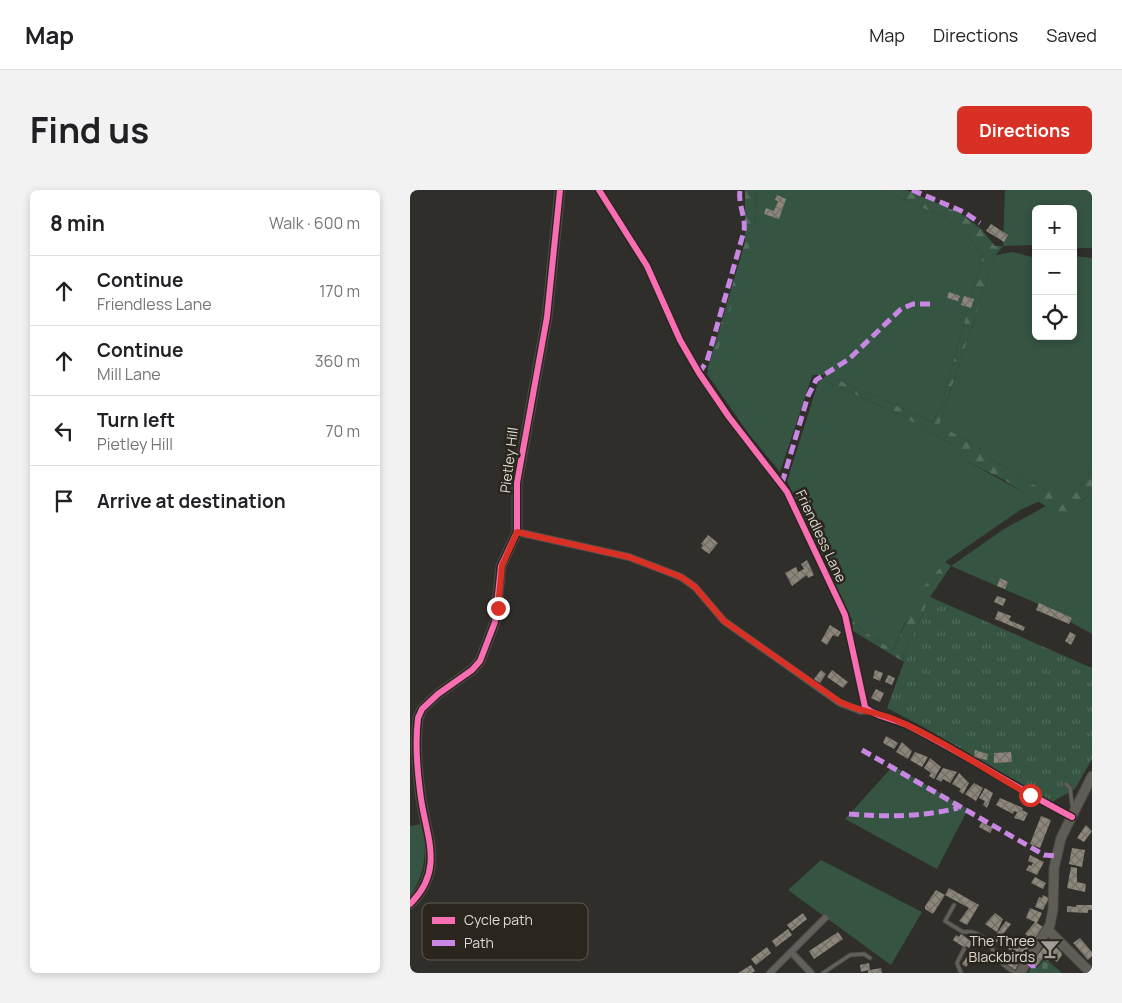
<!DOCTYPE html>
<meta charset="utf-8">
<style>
:root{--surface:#fff;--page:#f2f2f2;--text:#202124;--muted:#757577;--line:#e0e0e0;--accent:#d93025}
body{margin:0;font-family:Manrope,sans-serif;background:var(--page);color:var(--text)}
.controls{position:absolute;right:15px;top:15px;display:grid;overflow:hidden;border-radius:8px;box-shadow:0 2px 8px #0003}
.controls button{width:45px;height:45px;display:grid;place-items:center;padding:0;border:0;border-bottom:1px solid var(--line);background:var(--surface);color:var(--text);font:25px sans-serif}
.stop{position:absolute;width:15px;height:15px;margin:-11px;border:4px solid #d93025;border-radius:50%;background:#fff}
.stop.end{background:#d93025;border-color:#fff;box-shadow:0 1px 5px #0008}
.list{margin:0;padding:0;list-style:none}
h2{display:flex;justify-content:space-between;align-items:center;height:65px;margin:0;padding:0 20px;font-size:21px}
h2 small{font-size:16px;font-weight:400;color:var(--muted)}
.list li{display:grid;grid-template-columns:32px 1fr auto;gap:15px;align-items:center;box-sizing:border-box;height:70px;padding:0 20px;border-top:1px solid var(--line)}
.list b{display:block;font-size:19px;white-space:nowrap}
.list p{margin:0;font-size:16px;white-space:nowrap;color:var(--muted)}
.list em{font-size:16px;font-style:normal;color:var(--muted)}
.icon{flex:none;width:28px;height:28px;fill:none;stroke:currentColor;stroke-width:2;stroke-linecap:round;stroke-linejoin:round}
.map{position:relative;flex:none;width:682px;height:783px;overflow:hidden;border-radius:8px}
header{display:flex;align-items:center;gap:30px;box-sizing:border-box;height:70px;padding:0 25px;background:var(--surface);border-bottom:1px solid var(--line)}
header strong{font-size:24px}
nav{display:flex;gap:28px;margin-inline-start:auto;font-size:18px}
.intro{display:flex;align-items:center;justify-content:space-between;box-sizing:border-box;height:120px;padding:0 30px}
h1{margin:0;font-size:35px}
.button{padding:12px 22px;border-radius:8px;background:var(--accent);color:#fff;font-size:18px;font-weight:700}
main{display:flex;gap:30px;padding:0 30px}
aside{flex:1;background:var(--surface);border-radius:8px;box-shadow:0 2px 8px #0003}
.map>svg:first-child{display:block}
.green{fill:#355442}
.forest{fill:url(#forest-firs)}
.cemetery{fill:url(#cemetery-stones)}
.park{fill:url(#park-tufts)}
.building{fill:url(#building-cross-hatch)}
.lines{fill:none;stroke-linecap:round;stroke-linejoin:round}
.lane-casing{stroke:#4b4a45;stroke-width:5}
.street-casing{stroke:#4b4a45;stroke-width:8}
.secondary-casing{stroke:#4b4a45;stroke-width:11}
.lane{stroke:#62605c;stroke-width:3}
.street{stroke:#62605c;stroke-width:6}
.secondary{stroke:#605d57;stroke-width:9}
.quiet{stroke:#c787e3;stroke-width:5;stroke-dasharray:10 5;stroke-linecap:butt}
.cycleway-casing{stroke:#2a251d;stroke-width:9}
.cycleway{stroke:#f96db3;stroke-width:6}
.route{stroke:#d93025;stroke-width:6}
.labels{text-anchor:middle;stroke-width:5;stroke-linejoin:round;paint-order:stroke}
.street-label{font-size:14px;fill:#dedbd5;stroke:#2a251d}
.poi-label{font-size:14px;fill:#dedbd5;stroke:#2a251d;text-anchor:end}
.key{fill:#2a251d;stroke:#605c54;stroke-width:1}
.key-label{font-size:14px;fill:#dedbd5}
</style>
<header>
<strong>Map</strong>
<nav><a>Map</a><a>Directions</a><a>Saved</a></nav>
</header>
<div class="intro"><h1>Find us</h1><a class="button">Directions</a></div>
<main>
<aside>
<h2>8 min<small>Walk · 600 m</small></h2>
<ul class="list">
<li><svg class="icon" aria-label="ahead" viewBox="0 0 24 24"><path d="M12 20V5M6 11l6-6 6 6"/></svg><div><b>Continue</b><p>Friendless Lane</p></div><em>170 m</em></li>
<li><svg class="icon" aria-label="ahead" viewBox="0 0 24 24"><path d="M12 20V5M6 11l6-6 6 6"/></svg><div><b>Continue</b><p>Mill Lane</p></div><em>360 m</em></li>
<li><svg class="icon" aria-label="left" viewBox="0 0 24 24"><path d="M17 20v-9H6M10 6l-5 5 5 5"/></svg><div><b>Turn left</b><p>Pietley Hill</p></div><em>70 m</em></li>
<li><svg class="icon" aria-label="arrive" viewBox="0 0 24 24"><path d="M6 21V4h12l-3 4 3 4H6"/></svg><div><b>Arrive at destination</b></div></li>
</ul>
</aside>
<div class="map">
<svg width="682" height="783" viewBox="0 0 682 783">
<defs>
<pattern id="forest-firs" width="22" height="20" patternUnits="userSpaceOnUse" patternTransform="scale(1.25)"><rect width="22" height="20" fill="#355442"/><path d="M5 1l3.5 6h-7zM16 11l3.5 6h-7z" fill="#526c5c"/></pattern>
<pattern id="cemetery-stones" width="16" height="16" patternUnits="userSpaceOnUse" patternTransform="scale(1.25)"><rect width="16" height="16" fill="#355442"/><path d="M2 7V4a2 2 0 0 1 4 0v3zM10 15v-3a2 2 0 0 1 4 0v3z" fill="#526c5c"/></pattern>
<pattern id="park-tufts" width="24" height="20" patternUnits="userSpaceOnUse" patternTransform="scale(1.25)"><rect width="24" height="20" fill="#355442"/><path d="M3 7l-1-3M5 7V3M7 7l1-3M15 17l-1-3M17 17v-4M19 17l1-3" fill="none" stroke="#526c5c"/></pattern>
<pattern id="building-cross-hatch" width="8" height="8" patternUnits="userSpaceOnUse" patternTransform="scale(1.25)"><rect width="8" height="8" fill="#8d877b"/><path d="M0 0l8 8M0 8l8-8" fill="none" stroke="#736f66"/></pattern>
</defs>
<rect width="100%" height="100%" fill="#302e2a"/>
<path class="green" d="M347,0H472L531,26L548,36L573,65L532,213L523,232L417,185H403L401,189L370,282L338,243L297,184L345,38Z
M595,0H682V58H663V19H626V55L593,56Z
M603,62L626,68V146H663V66L682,68V281L673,290L670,300L656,309L622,294L581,269L567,256L529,235L586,65Z
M412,189L494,227L540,253L558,272L630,311L610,320L535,372L494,435L483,460L451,439L442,430L377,291L408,193Z
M682,302V444L626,413L541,376L594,339L636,316L642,320L671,312Z
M483,576L558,619L527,679L435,629Z
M12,634C17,662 16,683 0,706V636Z
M411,670L512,722L481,775L378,700Z"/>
<path class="forest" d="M335,0H347L345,38L303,177L297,181L335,52Z
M472,0H496L550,23L571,39L585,56H593L586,65L529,235L567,256L581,269L622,294L656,308L670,300L673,290L682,281V302L657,324L642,320L594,290L558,272L540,253L494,227L412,189L417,185L523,232L532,213L573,65L548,36L531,26Z
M535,372L541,376L520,407L493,466L494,472L443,441L442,430L451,439L483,460L511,400Z"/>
<path class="cemetery" d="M635,768L652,783H618L623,775L627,778Z"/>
<path class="park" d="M520,407L682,478V569L665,599L642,612L517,539L477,518L494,472L493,466Z"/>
<path class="building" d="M367,5L376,9L369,29L354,24L356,18L364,21L368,11L365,10Z
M581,34L598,45L594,52L576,41Z
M539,102L550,106L548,111L537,108Z
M554,106L564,109L561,118L551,115Z
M298,345L308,353L299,364L291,358L293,355L291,354Z
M397,370L404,385L398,388L397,385L382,396L375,383L386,377L388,382L394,379L391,374Z
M590,388L598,392L595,399L587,396Z
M587,406L596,409L593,416L584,412Z
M629,413L662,428L659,434L626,420Z
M588,421L601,426L599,430L615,437L613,441L585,429Z
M420,435L431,442L428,447L423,445L417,455L411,451Z
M660,442L666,445L661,455L655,451Z
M411,480L416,484L410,493L404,489Z
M422,480L438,492L433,498L417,487Z
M465,480L473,483L470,491L463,488Z
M478,485L485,488L482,495L475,492Z
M466,499L474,503L470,512L461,508Z
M476,546L488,553L484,559L473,553Z
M492,552L502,561L498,569L486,562Z
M565,560L578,564L577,570L564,567Z
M505,562L518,567L512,577L500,570Z
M601,562L602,572L584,573V563Z
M520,568L531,577L524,589L519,586L521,583L514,578Z
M533,578L547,582L540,593L533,589L531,592L526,589Z
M549,583L559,593L553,604L549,601L551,599L542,594Z
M564,593L573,598L566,611L555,604Z
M575,598L583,603L577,618L573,615L575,611L569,608Z
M590,608L613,618L612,620L618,623L614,631L604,628L607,622L604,621L603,624L586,615Z
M631,626L641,630L630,658L620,654Z
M572,632L583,638L580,643L569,637Z
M676,635L682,641L674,652L667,648Z
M662,658L675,660L672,677L659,674Z
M620,665L634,672L627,685L616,680L619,675L621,676L623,673L618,671Z
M661,677L667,678V692L676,694L675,702L657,698Z
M625,687L636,693L633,699L621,693Z
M539,698L569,715L557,735L549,731L559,718L535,705Z
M526,700L535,705L523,724L515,719V716Z
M633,705L639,708L633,720L625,717L629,707L632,708Z
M666,715H682V720H678V723L657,722V716L666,717Z
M620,718L632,723L627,733L633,737L624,750L615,744L625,732L616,728Z
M393,723L397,729L382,741L377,735Z
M585,723L593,729L587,742L575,734Z
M596,731L601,734L585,754L581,751Z
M378,739L382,745L366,757L362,751Z
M428,742L433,749L404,769L399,761Z
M551,744L561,751L565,745L570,748L566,754L563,752L559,758L556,756L555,758L543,750L546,745L549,747Z
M616,746L623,750L605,780L595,773L598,768L593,764L595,761L604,767L601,763L604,757L608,759L609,757L605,755L601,761L598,759L604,748L612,752Z
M670,748L682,762V766L678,770L663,753Z
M639,751L651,762L652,765L647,772L641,767L638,771L634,767L626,777L621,773Z
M357,757L361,763L346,775L341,769Z
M562,760L566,763L556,777L552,774Z
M459,773L460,780L471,778L472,783H458V780L451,782L450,775Z
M341,775L345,781L342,783H328Z"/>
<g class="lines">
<defs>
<path id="lane" d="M656,594L660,598L663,621
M544,715L535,731L553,742C574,739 580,757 590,771C594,776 600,780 606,783
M413,783L440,765L454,764L460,768
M551,783L547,773L554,759"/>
<path id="street" d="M189,0L237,76L270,150L289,183L319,227L377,302L435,425L455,517C462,525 486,530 497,535C553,563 606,598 662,627
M107,342L219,367L271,387L285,397L314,431L430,513L451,521L458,520
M382,763L401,783
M360,783L415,728"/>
<path id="secondary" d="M0,714C37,678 14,643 10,601C7,578 5,552 8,528L12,519L28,504L62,480L70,471L85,432L91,376L107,342V293L137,127L150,0
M638,740L681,783
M610,783L640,735L643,719L644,678L651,648L682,586"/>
</defs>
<use href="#lane" class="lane-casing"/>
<use href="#street" class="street-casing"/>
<use href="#secondary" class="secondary-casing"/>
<use href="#lane" class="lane"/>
<use href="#street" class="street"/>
<use href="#secondary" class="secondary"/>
<path class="quiet" d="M502,0L554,22L570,33
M289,183L297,171L334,41C336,27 328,15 330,0
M372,293L398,206L406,190L439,169L491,119L503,114H521
M452,560L634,665L647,666
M439,624C477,627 511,627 548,618
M617,771L623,776V783"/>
<defs>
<path id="cycleway" d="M189,0L237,76L270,150L289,183L319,227L377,302L435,425L455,517C462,525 486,530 497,535C553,563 606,598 662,627
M0,714C37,678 14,643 10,601C7,578 5,552 8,528L12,519L28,504L62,480L70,471L85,432L91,376L107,342V293L137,127L150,0"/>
</defs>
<use href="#cycleway" class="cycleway-casing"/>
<use href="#cycleway" class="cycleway"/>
</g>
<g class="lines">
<path class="route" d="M88,418L92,376L107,342L219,367L271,387L285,397L314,431L430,512C450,522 469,522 488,531C534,551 577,581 620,605"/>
</g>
<defs>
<symbol id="bar-bare" viewBox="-9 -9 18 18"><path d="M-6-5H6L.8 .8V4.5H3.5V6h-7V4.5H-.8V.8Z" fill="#a19e99" stroke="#2a251d" stroke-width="2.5" paint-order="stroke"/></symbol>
</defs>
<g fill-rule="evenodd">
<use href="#bar-bare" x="626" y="745" width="28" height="28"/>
</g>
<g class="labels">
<g class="street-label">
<text transform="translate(99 270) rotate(-83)" y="5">Pietley Hill</text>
<text transform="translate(411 346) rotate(65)" y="5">Friendless Lane</text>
</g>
<g class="poi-label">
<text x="625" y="756">The Three<tspan x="625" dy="16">Blackbirds</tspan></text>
</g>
</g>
<rect x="12" y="713" width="166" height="57" rx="8" class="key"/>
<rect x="22" y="727" width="23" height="7" fill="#f96db3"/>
<rect x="22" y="750" width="23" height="6" fill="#c787e3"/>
<g class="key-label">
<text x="54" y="735">Cycle path</text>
<text x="54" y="758">Path</text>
</g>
</svg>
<div class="controls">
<button>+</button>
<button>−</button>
<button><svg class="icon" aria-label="locate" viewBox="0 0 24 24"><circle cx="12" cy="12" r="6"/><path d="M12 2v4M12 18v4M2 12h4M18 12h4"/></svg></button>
</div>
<div class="stop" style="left:620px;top:605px"></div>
<div class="stop end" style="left:88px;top:418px"></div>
</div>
</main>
